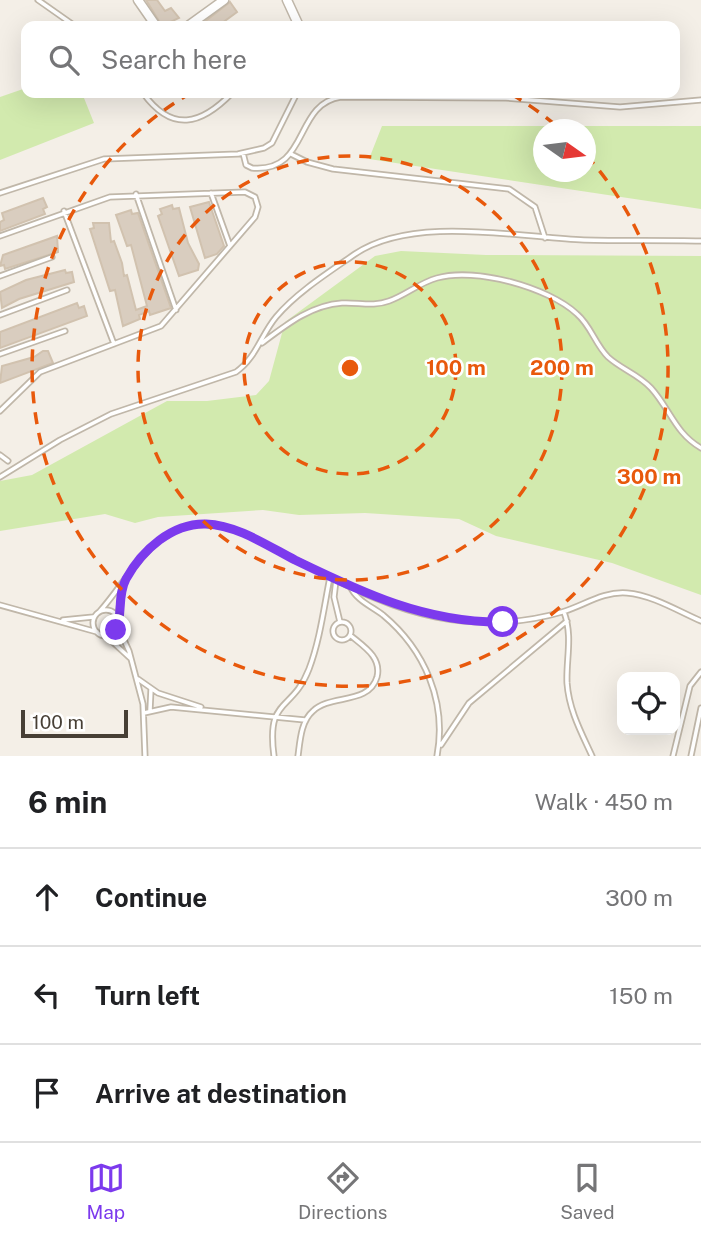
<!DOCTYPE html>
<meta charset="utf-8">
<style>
:root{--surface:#fff;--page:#f2f2f2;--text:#202124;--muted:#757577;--line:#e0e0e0;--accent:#7c3aed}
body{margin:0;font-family:"Public Sans",sans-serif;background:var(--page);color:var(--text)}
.controls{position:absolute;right:21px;bottom:21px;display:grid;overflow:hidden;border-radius:14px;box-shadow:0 7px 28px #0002}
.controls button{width:63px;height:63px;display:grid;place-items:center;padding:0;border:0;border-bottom:2px solid var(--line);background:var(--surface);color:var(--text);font:35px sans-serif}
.compass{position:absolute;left:533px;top:119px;width:63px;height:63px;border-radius:50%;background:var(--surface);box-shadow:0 7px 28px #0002;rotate:104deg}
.scale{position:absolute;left:21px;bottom:18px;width:107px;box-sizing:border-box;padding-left:7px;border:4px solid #473f35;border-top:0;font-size:19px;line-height:24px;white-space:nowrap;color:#473f35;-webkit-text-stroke:5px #fff;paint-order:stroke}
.stop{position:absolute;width:21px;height:21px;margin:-16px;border:5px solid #7c3aed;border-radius:50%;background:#fff}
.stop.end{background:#7c3aed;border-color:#fff;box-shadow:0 2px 7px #0008}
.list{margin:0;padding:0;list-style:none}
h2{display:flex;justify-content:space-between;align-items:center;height:91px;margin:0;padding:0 28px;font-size:30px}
h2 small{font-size:23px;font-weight:400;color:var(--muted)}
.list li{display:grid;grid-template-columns:46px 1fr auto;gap:21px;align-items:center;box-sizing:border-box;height:98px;padding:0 28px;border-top:2px solid var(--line)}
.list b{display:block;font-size:26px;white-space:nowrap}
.list em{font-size:23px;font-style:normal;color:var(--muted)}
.icon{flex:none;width:38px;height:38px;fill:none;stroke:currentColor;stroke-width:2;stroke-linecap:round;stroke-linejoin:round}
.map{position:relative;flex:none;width:701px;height:756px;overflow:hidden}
.search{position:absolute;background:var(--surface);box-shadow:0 7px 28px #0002;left:21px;right:21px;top:21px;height:77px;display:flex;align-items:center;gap:18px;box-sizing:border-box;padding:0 24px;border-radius:14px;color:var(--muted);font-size:26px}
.sheet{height:385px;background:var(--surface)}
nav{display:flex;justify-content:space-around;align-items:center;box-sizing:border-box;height:98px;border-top:2px solid var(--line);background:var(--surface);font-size:19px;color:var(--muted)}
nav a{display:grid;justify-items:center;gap:4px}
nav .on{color:var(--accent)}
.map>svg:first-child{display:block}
.green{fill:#d2eaae;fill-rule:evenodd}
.building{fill:#d9cdbf;stroke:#d1c2af;stroke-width:2}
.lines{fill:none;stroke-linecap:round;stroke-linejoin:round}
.lane-casing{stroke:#c0b7a9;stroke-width:7}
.street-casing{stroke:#c0b7a9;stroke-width:11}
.lane{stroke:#fff;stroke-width:3.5}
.street{stroke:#fff;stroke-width:8}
.route{stroke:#7c3aed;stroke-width:9}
.ring{fill:none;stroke:#e8590c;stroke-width:3.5;stroke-dasharray:12 9}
.centre{fill:#e8590c;stroke:#fff;stroke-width:3.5}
.ring-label{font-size:21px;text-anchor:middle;font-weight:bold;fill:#e8590c;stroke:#fff;stroke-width:5;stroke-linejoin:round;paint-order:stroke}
</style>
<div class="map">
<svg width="701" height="756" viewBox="0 0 701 756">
<rect width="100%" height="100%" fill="#f4efe7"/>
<path class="green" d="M26,88V93H82L94,123L0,160V97Z
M382,126H701V209L369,159ZM544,130H586V172H544Z
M401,251L486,255L701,256V595L612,563L496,536L459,519L365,513L299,515L263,510L158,517L135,523L105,514L0,531V481L32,475L167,401H207L256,395L269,381L285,322L375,256Z"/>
<path class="building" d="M146,0H157L165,11L171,8L179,18L162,26Z
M230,2L237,12L218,26H199Z
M43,198L47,207L43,209L45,214L0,231V222L4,220L2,213Z
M209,202L224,246L217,254L205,258L190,207Z
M172,205L173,209L179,208L188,243L199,264L198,270L179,276L158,216L162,214L160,209Z
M131,210L132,214L138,213L171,308L150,315L149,311L139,315L140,319L123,326L115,290L110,291L90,229L94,228L93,223H109L111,242L114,241L122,263L124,276L127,275L136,310L147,306L131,245L127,246L116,215Z
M57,236L58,252L5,269L4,265L0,266L3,255Z
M65,270L66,273L72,272L74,282L19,299L2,308L0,292L26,280Z
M77,303L79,308L84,306L87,316L0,348V332Z
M43,351H48L53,363L0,383L2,366L34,357Z"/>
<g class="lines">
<defs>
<path id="lane" d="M38,0L75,26
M143,93C172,133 201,125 232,93
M243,153L246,165L252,168C310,173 293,104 341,97L506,98L620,107L701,100
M291,154L307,162L333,169L509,189L535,207L545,238
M0,193L104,159L238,154L264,148L272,143L297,93
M211,193L230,246
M136,194L176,310
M64,211L114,344
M0,236L110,197L245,192L255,197L258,207L255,217L161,326L40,372L0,411
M0,276L52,257
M0,315L67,290
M262,343C286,325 311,305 342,303C358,302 373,307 389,301C406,295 419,283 437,278C475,267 548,287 577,314C591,326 595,344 608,357C621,369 638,374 651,388C670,409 675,433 701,448
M0,354L65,331
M0,455L8,461
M0,477L60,440L111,414L236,372C256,358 261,335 276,317C296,293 329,272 355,254C412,215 518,237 584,240C623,241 662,240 701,241
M336,580L334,597L340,622
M350,586C356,600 371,606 383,615C425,650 447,702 437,756
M0,605L97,632
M93 623a13 13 0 1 1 26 0a13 13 0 1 1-26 0Z
M100,611C128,580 150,530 196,525C230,521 264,544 294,559C339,581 386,608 436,617C477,625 521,624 562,612C583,606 603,591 627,593C652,595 678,611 701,621
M564,612C573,637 566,658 567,683C569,710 581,732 592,756
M118,615L122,588
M63,620L93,617
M333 631a9 9 0 1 1 18 0a9 9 0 1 1-18 0Z
M118,627L129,651L143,704L145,756
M105,635L130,658
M138,679L158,693L201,707
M150,710L151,689
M144,713L171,707L305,720
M441,745L469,703L567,621
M274,756C266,696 292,713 309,669C320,640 324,607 330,577
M298,756C300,741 301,721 313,711C330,694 369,705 377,677C382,657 363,646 350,635
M673,756L690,686L701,672
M691,756L701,708"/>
<path id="street" d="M138,0L156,26
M287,0L299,26
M188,26L224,0"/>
</defs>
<use href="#lane" class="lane-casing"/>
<use href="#street" class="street-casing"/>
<use href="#lane" class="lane"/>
<use href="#street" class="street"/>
</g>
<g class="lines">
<path class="route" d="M116,630C123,615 117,596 126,579C142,550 172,523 206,524C237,525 268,546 295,560C363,593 426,623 503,622"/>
</g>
<g class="ring">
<circle cx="350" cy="368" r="106"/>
<circle cx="350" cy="368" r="212"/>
<path d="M511 94A318 318 0 0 1 559 128M586 155A318 318 0 1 1 189 94"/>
</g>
<circle cx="350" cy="368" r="10" class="centre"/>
<g class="ring-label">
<text x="456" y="375">100 m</text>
<text x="562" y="375">200 m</text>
<text x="649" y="484">300 m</text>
</g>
</svg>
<div class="controls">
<button><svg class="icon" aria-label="locate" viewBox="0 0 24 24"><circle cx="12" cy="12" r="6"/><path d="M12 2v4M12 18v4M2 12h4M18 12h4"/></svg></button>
</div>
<svg class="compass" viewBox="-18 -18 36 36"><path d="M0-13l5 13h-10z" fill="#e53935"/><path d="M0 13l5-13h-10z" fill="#757577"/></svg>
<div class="scale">100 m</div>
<div class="stop" style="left:503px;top:622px"></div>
<div class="stop end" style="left:116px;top:630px"></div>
<div class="search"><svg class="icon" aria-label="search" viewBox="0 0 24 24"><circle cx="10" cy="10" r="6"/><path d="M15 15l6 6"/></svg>Search here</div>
</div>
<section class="sheet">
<h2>6 min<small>Walk · 450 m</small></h2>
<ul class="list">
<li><svg class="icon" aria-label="ahead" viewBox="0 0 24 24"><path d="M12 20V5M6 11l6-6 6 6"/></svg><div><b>Continue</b></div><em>300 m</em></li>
<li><svg class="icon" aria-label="left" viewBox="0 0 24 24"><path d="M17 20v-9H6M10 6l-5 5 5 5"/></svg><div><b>Turn left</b></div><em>150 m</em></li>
<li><svg class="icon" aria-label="arrive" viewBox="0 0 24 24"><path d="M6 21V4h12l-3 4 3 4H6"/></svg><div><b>Arrive at destination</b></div></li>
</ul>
</section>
<nav>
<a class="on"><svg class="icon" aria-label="map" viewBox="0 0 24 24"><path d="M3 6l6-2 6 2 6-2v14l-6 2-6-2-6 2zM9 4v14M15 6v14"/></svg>Map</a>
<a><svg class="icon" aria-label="directions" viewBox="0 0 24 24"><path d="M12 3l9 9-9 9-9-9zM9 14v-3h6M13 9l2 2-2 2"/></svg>Directions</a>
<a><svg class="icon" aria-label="saved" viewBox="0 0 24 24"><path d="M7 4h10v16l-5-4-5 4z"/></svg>Saved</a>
</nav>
